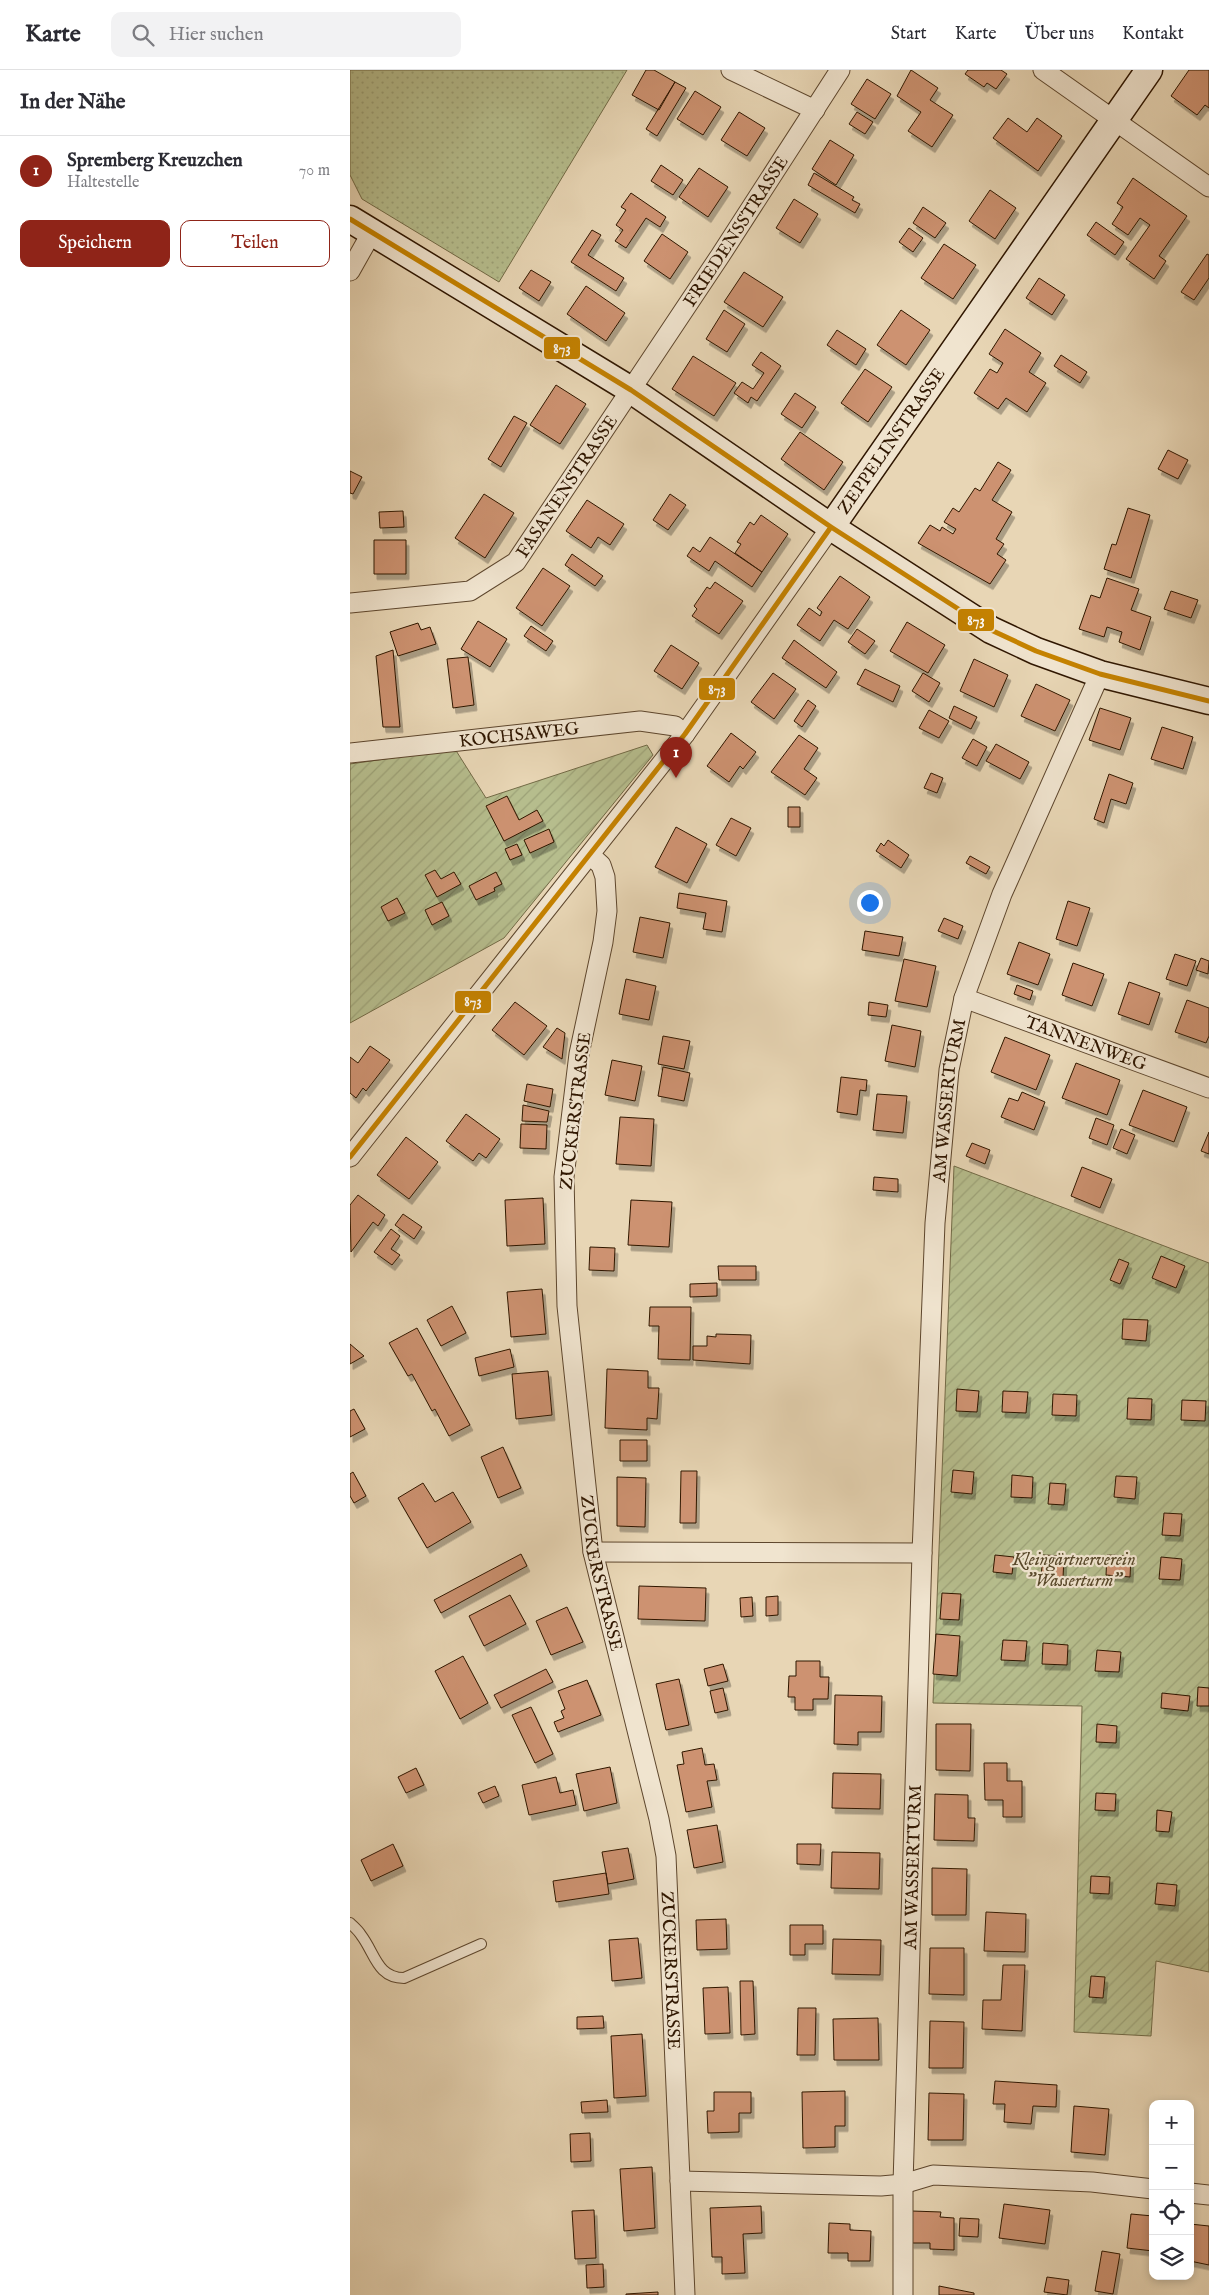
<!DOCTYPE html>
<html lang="de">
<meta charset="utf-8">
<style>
:root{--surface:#fff;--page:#f2f2f3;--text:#2b2b33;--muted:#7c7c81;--line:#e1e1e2;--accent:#8f2418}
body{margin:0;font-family:"IM FELL English",serif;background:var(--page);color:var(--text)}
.controls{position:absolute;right:15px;bottom:15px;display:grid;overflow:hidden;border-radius:10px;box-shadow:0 2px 8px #0003}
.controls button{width:45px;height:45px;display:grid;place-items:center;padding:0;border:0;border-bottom:1px solid var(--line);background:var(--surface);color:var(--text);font:25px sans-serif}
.you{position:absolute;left:519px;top:832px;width:18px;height:18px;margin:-12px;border:4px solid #fff;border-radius:50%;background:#1a73e8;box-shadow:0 0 0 8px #1a73e833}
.badge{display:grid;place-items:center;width:32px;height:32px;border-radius:50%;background:var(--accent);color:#fff;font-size:16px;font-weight:700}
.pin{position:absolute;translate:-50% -41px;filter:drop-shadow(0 1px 2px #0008)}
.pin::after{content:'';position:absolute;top:26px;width:18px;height:15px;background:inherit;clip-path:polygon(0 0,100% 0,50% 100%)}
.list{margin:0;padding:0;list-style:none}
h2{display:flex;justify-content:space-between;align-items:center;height:65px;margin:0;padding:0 20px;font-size:21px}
h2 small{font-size:16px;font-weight:400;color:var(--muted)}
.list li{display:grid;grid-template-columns:32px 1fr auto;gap:15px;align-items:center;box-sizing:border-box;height:70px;padding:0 20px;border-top:1px solid var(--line)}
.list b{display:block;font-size:19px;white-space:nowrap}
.list p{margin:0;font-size:16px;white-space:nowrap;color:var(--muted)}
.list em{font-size:16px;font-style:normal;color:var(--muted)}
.actions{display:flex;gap:10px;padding:15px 20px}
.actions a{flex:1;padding:11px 0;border:1px solid var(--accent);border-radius:10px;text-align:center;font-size:18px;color:var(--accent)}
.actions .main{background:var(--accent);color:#fff}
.icon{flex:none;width:28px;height:28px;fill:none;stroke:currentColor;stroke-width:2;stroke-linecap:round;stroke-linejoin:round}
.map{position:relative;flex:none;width:859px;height:2225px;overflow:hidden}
header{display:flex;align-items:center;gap:30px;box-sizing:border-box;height:70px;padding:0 25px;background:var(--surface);border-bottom:1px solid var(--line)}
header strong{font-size:24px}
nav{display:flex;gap:28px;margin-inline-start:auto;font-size:18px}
.search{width:350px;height:45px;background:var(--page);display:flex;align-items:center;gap:12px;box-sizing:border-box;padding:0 18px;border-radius:10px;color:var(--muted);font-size:19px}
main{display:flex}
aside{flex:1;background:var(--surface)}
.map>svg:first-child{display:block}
.grass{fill:url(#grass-dots);stroke:#726a46}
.garden{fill:url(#garden-furrows);stroke:#726a46}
.building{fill:#cd9271;stroke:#2f1600;filter:url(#shadow)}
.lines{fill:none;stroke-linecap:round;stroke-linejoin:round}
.lane-casing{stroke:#5d462d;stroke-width:12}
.street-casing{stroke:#5d462d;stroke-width:21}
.secondary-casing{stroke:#2f1600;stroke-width:29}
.lane{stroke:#f0e4cf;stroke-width:10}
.street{stroke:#f0e4cf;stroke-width:19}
.secondary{stroke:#f0e4cf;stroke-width:26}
.bus-1-casing{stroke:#f0e4cf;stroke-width:9}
.bus-1{stroke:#c58200;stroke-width:5}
.labels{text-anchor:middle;stroke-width:4.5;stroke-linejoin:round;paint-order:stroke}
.street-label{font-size:18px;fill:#2f1600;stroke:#f0e4cf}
.park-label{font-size:18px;font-style:italic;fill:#58482a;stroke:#f0e4cf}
.line-badge{stroke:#f0e4cf;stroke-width:2}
.badge-label{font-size:14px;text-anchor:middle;font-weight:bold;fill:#fff}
</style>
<header>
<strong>Karte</strong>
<div class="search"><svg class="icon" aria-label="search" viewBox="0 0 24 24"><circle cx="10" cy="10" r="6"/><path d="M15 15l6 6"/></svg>Hier suchen</div>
<nav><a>Start</a><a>Karte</a><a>Über uns</a><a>Kontakt</a></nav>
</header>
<main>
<aside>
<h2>In der Nähe<small></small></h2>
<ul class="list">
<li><span class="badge">1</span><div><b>Spremberg Kreuzchen</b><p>Haltestelle</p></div><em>70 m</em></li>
</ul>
<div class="actions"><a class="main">Speichern</a><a>Teilen</a></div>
</aside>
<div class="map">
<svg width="859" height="2225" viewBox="0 0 859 2225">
<defs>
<pattern id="grass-dots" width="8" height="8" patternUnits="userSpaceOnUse" patternTransform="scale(1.25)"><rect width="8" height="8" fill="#b6bd8d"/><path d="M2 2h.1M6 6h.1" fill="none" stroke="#9da278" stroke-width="1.8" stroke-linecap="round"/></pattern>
<pattern id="garden-furrows" width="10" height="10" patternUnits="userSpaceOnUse" patternTransform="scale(1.25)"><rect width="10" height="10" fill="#b6bd8d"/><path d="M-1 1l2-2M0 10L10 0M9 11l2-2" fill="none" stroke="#9da278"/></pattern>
<filter id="shadow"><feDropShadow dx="3" dy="5.5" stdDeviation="0" flood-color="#0004"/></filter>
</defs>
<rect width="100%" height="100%" fill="#e8d6b5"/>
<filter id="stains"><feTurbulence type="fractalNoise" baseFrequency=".004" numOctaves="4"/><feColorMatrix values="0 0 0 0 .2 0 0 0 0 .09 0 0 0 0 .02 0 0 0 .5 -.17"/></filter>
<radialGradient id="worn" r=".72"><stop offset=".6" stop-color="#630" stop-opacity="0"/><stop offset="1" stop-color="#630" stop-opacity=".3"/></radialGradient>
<path class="grass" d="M0,0H277L149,212L12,129L0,105Z"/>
<path class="garden" d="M297,675L303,685L154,868L0,953V694L105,679L136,728Z
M604,1096L859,1193V1902L806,1891L801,1966L724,1962L732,1636L583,1633Z"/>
<path class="building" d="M296,0H304L325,12L309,40L282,25Z
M561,0L588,18L580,30L603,45L582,77L558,61L571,42L547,26Z
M618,0H651L657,4L646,19L637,13L634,17L615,4Z
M839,0H859V38L855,35L847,45L821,26Z
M517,9L541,24L525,49L501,34Z
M325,12L336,18L307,66L296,59Z
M345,21L371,37L353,65L327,49Z
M389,42L415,58L397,86L371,70Z
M507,42L523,52L515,64L499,54Z
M658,48L677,62L687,48L712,66L688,101L643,68Z
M480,70L504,85L486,115L462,99Z
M311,95L333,110L323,125L301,111Z
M349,98L378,117L358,147L329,127Z
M464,103L504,127L502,130L510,134L505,143L458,115Z
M783,108L837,146L809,186L816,191L804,209L776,189L800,155L790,148L778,165L762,154L773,137L767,133Z
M640,120L666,138L645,169L619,151Z
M281,123L316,147L310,157L296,148L276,178L265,171L273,160L266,155L276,140L271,137Z
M444,129L468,144L450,173L426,158Z
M573,137L596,153L585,168L563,153Z
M746,152L774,172L765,185L737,165Z
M559,158L573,168L563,182L549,172Z
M242,160L251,165L238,185L274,208L266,221L221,192Z
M312,164L338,182L320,209L294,191Z
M594,174L626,195L603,229L571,208Z
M857,184L859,185V208L844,230L831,222Z
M181,200L201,212L189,231L169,218Z
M394,202L433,227L413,257L374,232Z
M689,208L715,225L702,245L676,228Z
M236,216L275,243L256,271L217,244Z
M374,240L395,254L377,282L356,269Z
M551,240L580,260L556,295L527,275Z
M655,259L691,283L679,302L696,313L677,342L656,328L648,339L624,323L640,299L647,303L653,293L639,284Z
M487,260L516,279L506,295L477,275Z
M411,282L431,296L407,331L401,327L398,333L384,323L392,312L403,319L414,303L402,295Z
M711,285L737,302L730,313L704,296Z
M343,286L386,313L364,346L322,319Z
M515,299L542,317L518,352L491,333Z
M206,315L236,334L210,374L180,355Z
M445,323L466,337L452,358L431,344Z
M164,346L177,353L151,397L138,389Z
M450,362L493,392L474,420L431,389Z
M818,380L838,390L828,409L808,399Z
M648,392L661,400L642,430L662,442L646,469L654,474L647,484L656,490L640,514L568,473L580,455L590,461L592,457L603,464L606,459L594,452L603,438L609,442L625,418L630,421Z
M0,401L12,407L3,424L0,423Z
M134,424L164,443L135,488L105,468Z
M320,424L336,435L318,460L303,450Z
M237,430L274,454L260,475L248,467L241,478L216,461Z
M778,438L800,445L781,508L754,499L762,474L766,475Z
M53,441L54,457L30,458L29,442Z
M411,445L438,464L412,502L385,483L391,474L387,472L400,452L404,455Z
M360,467L412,502L402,517L365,491L359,501L337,486L343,477L350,482Z
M24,470H56V504H24Z
M222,484L253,506L245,516L215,495Z
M193,498L220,516L192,556L166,538Z
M490,506L520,527L498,559L484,550L470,571L447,555L459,538L470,546L472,542L467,538Z
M757,508L789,519L781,540L801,547L790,580L769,572L772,562L757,557L754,567L729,559L741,525L750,528Z
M365,512L393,531L369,564L342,546L347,539L344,536L357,517L360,519Z
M821,521L848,530L841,548L814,539Z
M128,551L157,569L140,597L111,579Z
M557,552L595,575L578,603L540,581Z
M68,553L71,560L80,557L86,574L48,586L40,562Z
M181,556L203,571L196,581L174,566Z
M507,559L525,571L515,584L498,572Z
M444,570L487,602L476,618L432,588Z
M321,575L349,593L332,619L304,601Z
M43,580L50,657H33L26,586Z
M118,587L124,635L103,638L97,589Z
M624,589L658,605L644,637L610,621Z
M515,599L550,616L543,632L507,614Z
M423,603L446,619L424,649L401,632Z
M573,603L590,613L579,632L562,621Z
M686,614L720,630L705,661L671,646Z
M458,630L466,636L452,657L444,651Z
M604,636L627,647L621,659L599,648Z
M750,638L781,648L770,680L739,670Z
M579,640L599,651L589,668L569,658Z
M812,657L843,667L833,699L801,689Z
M381,663L406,682L393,699L390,696L379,712L357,696Z
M449,665L468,678L454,699L467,708L455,725L421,702Z
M623,669L637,677L627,696L612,688Z
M646,674L679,692L670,709L636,691Z
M581,703L593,708L587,723L574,718Z
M759,704L783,713L776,734L761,729L754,753L744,749Z
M157,726L169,750L187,740L193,751L154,771L136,736Z
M438,737H450V757H438Z
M381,748L401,758L386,786L366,775Z
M326,757L357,774L337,813L305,797Z
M199,759L204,772L180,783L174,770Z
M538,770L559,785L551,798L526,781L531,773L534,776Z
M167,774L172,785L160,790L155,779Z
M620,786L640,797L636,804L616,793Z
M85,800L91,809L104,802L111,814L87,827L75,805Z
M146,802L152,814L144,818L145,821L126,830L119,816Z
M329,823L377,831L372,862L353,859L356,843L327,838Z
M47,828L55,843L38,851L31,837Z
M718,831L740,838L727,876L706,869Z
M92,832L99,846L82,855L75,840Z
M290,847L320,853L313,888L283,882Z
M594,848L613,856L608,869L588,861Z
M515,861L553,867L549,886L512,880Z
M669,872L700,884L688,915L657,904Z
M825,884L846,891L837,916L816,909Z
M851,888L859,891L858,904L846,900Z
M554,889L586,896L577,937L545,931Z
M723,893L754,904L742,936L712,925Z
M276,909L306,916L299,950L269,944Z
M779,912L810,923L799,955L768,944Z
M667,915L683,921L680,930L664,924Z
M837,930L859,938V966L856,973L825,962Z
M165,932L197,956L174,985L142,960Z
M519,932L538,935L536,947L518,945Z
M542,955L571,961L565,997L535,991Z
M207,958L215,963L212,989L193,977Z
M313,966L340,971L334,999L308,994Z
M655,967L700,985L686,1020L641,1002Z
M20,976L40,990L16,1021L13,1018L6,1028L0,1023V987L8,993Z
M262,990L292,996L285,1031L255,1025Z
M726,993L770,1010L757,1045L712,1028Z
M313,997L340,1003L334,1031L308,1026Z
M491,1007L517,1010L516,1021L510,1020L507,1045L487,1042Z
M177,1014L203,1019L200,1037L174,1031Z
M793,1020L837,1037L824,1072L779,1055Z
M672,1022L695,1032L684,1060L651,1047L659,1028L668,1031Z
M527,1024L557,1026L553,1063L523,1060Z
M173,1035L199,1041L197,1052L172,1051Z
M116,1044L150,1069L136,1088L129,1083L123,1091L96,1071Z
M270,1047L304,1049L301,1096L266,1094Z
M746,1048L764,1055L757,1075L739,1068Z
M171,1054L197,1055L196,1079L170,1078Z
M771,1059L785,1065L777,1084L763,1078Z
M859,1062V1084L851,1081Z
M56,1067L88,1092L59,1129L27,1105Z
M622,1073L640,1080L635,1094L616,1086Z
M732,1097L762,1109L750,1138L721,1126Z
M524,1107L548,1109V1122L523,1120Z
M8,1125L35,1145L28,1156L23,1152L1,1182L0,1135Z
M193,1128L195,1174L157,1176L155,1130Z
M281,1130L322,1132L319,1177L278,1175Z
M53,1144L72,1157L64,1169L45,1155Z
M41,1159L50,1166L41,1179L50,1185L42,1195L24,1182Z
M240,1177L265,1178L264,1201L239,1200Z
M811,1186L835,1196L826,1218L802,1208Z
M769,1189L779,1193L770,1214L760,1210Z
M368,1196H406V1210H369Z
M367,1213V1226L340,1227V1214Z
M192,1219L196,1264L161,1267L157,1222Z
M102,1236L116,1263L91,1276L77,1250Z
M300,1237H341L340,1290L308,1289L309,1256H299Z
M773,1249L798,1250L796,1271L772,1269Z
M67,1258L120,1355L99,1366L85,1339L82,1341L62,1304L58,1306L39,1273Z
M366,1264L401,1265L400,1294L343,1290V1276H357V1266L366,1267Z
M0,1274L14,1286L0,1294Z
M160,1279L164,1297L129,1306L125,1288Z
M257,1299L298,1301V1318H309L307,1349L297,1348V1360L255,1358Z
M198,1301L202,1345L166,1349L162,1304Z
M607,1319L629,1321L627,1342L606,1341Z
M653,1321L678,1322L676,1343L652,1342Z
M703,1324L727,1325L726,1346L702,1345Z
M778,1328L802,1329L801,1350L777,1349Z
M832,1330L856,1331L855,1351L831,1350Z
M4,1339L15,1359L0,1367V1341Z
M270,1370H297V1391H270Z
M153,1377L171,1418L148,1428L131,1387Z
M603,1400L624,1402L622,1424L601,1422Z
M331,1401H347L346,1453H330Z
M3,1402L16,1426L4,1433L0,1426V1404Z
M662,1405L683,1407L682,1428L661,1427Z
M766,1406L787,1407L785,1429L764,1427Z
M267,1407L296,1408L295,1457L267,1456Z
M73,1413L85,1432L103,1422L121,1452L77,1478L48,1428Z
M700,1413L716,1414L714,1435L698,1434Z
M814,1443L832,1444L830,1466L812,1465Z
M171,1484L177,1496L91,1543L84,1530Z
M645,1485L664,1487L662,1504L643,1502Z
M693,1485L714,1486L713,1508L691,1507Z
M757,1485L781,1486L780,1507L756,1505Z
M811,1487L832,1489L830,1510L809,1509Z
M289,1516L356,1518L355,1551L288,1549Z
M592,1523L611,1524L609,1550L590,1549Z
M160,1525L176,1554L134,1576L119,1546Z
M428,1526V1545L416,1546V1527Z
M402,1527L403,1546L391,1547L390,1528Z
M217,1537L233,1572L201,1585L186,1551Z
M586,1564L610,1566L607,1606L583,1604Z
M653,1570L677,1571L675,1591L651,1590Z
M693,1573L718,1575L717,1595L692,1594Z
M747,1580L771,1582L769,1602L745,1601Z
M113,1586L138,1633L110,1649L85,1601Z
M446,1591H470V1607H479L478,1629H463V1640H445V1627H438L439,1606H446Z
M373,1594L378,1611L358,1616L354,1599Z
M196,1599L203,1612L151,1638L144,1625Z
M329,1609L339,1655L316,1660L306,1614Z
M237,1610L251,1645L208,1662L204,1652L214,1648L211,1641L215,1639L208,1621Z
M848,1617L859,1618V1636H847Z
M373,1618L378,1640L365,1643L360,1621Z
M812,1623L840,1626L838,1641L811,1638Z
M485,1625L532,1626L531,1662H508V1675L484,1674Z
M181,1637L203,1684L185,1693L162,1645Z
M586,1654H621L620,1701L586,1700Z
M747,1654L767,1656L766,1673L746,1672Z
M352,1678L355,1695L364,1694L367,1710L357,1711L362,1737L336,1742L327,1695L334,1694L332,1682Z
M634,1693H657V1711H672V1747H653V1730H635Z
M260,1697L267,1733L234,1741L226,1704Z
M66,1698L74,1715L56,1723L48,1707Z
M483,1703L531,1704L530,1739L482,1738Z
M206,1707L210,1723L223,1720L226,1735L179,1745L172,1715Z
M145,1716L149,1726L133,1733L128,1723Z
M746,1723L766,1724L765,1741L745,1740Z
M585,1724L618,1725V1748H625L624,1771L584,1770Z
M807,1740L822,1742L819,1762L806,1761Z
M367,1755L373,1792L344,1798L337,1760Z
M43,1774L53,1796L21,1811L11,1790Z
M447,1774H471L470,1795L447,1794Z
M278,1778L284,1809L258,1814L252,1782Z
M482,1782L530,1783L529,1819L481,1818Z
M582,1798L617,1799L616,1845H582Z
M256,1803L259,1824L206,1832L203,1811Z
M741,1806L760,1807L759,1824L740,1823Z
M807,1813L827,1815L825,1836L805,1834Z
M636,1842L676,1844L675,1882L634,1881Z
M376,1849L377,1879L347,1880L346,1850Z
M440,1855H473V1874H455V1885H440Z
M288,1868L292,1908L262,1911L259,1870Z
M483,1869L531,1870L530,1905L482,1904Z
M580,1878H614V1925L579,1924Z
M653,1895H675L672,1961L632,1959L633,1930H651Z
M741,1906L755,1907L753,1928L739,1927Z
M390,1911H403L405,1964L391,1965Z
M378,1917L380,1963L355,1964L353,1918Z
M448,1938H466L465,1985H447Z
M253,1946L254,1958L227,1959V1947Z
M528,1948L529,1990H484L483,1949Z
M580,1951L614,1952L613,1998H579Z
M292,1964L296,2026L264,2028L261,1966Z
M645,2011L707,2015L706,2037L683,2036L681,2054L654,2052L655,2034H643Z
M495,2021V2056H485V2077L453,2078L452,2022Z
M364,2022H401V2043H389V2062L358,2063L357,2041H364Z
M579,2023L614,2024L613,2070H578Z
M257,2030L258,2042L232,2043L231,2032Z
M724,2036L759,2039L755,2085L721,2082Z
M240,2063L241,2091L221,2092L220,2064Z
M302,2097L305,2158L274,2161L270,2099Z
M654,2134L700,2140L695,2174L649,2168Z
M411,2136L412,2163L393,2164L395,2203L372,2204V2187H362L360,2138Z
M244,2140L246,2188L225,2189L222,2141Z
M562,2141L591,2142L590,2147L604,2148V2180L580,2179V2173H561Z
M781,2144L803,2146V2181L777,2178Z
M610,2148L629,2149L628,2167L609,2166Z
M479,2153L500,2154V2160L521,2161L520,2191H498V2183H478Z
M840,2154L859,2156V2195L840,2191Z
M752,2181L770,2184L763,2224L745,2221Z
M253,2194L254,2217L237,2218L236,2195Z
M697,2207L719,2210L717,2225L694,2222Z
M589,2216L624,2223V2225H589Z
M308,2222V2225H276V2224Z"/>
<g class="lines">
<defs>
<path id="lane" d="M0,1853C4,1857 8,1860 11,1865C25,1883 27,1908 54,1908L131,1874"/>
<g id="street">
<path d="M381,0L465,40"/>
<path d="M693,0L859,117"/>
<path d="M0,201L22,162"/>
<path id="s1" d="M0,533L120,521L166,492L370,186L490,0"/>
<path id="s2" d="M0,683L290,651L325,656L335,664"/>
<path id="s3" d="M240,785L251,795L255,807L257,841L253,872L229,984L214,1107L217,1236L243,1482L309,1749L316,1786L335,2225"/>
<path id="s4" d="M614,928L859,1018"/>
<path d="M0,1087L335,664L481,457"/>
<path d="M243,1482L572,1483"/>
<path d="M330,2111L531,2116L553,2114L583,2105L742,2112L803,2119"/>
<path d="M840,2123L859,2125"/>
<path id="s5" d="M553,2225V2114L572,1483L585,1153L599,1000L614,928L652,824L750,604"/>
</g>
<g id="secondary">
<path d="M0,149L281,320L481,457L641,560L686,581L750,604L859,631"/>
<path id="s6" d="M481,457L799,0"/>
</g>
</defs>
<use href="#lane" class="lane-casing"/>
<use href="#street" class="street-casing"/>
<use href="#secondary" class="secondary-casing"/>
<use href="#lane" class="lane"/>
<use href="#street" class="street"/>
<use href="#secondary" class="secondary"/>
<defs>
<path id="bus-1" d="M0,149L281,320L481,457L641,560L686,581L750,604L859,631
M0,1087L335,664L481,457"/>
</defs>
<use href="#bus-1" class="bus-1-casing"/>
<use href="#bus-1" class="bus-1"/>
</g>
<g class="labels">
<g class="street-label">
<text dy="6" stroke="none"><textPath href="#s1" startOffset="572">FRIEDENSSTRASSE</textPath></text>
<text dy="6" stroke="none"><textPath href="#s6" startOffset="105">ZEPPELINSTRASSE</textPath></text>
<text dy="6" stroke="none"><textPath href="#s1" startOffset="266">FASANENSTRASSE</textPath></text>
<text dy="6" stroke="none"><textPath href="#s2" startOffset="170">KOCHSAWEG</textPath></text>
<text dy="6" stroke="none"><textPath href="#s4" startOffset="130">TANNENWEG</textPath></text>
<text dy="6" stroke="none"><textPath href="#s5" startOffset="1196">AM WASSERTURM</textPath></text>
<text transform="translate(225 1041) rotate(-83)" y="6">ZUCKERSTRASSE</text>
<text dy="6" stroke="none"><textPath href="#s3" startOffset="730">ZUCKERSTRASSE</textPath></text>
<text dy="6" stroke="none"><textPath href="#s5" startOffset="428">AM WASSERTURM</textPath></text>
<text dy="6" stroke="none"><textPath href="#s3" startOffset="1135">ZUCKERSTRASSE</textPath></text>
</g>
<g class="park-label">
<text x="724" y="1495">Kleingärtnerverein<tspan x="724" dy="21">"Wasserturm"</tspan></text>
</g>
</g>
<g class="line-badge">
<rect x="193" y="266" width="38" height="24" rx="5" fill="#c58200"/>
<rect x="607" y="538" width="38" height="24" rx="5" fill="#c58200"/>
<rect x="348" y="607" width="38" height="24" rx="5" fill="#c58200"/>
<rect x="104" y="920" width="38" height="24" rx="5" fill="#c58200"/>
</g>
<g class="badge-label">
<text x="212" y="283">873</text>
<text x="626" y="555">873</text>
<text x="367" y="624">873</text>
<text x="123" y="936">873</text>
</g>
<rect width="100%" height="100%" filter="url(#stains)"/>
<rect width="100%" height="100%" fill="url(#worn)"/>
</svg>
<div class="controls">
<button>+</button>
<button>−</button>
<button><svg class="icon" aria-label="locate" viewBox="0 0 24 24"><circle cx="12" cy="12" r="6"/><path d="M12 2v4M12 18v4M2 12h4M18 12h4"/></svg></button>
<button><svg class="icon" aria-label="layers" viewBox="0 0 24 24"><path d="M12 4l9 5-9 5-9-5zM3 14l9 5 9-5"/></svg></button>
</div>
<div class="you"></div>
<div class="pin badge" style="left:326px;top:708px">1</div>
</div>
</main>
